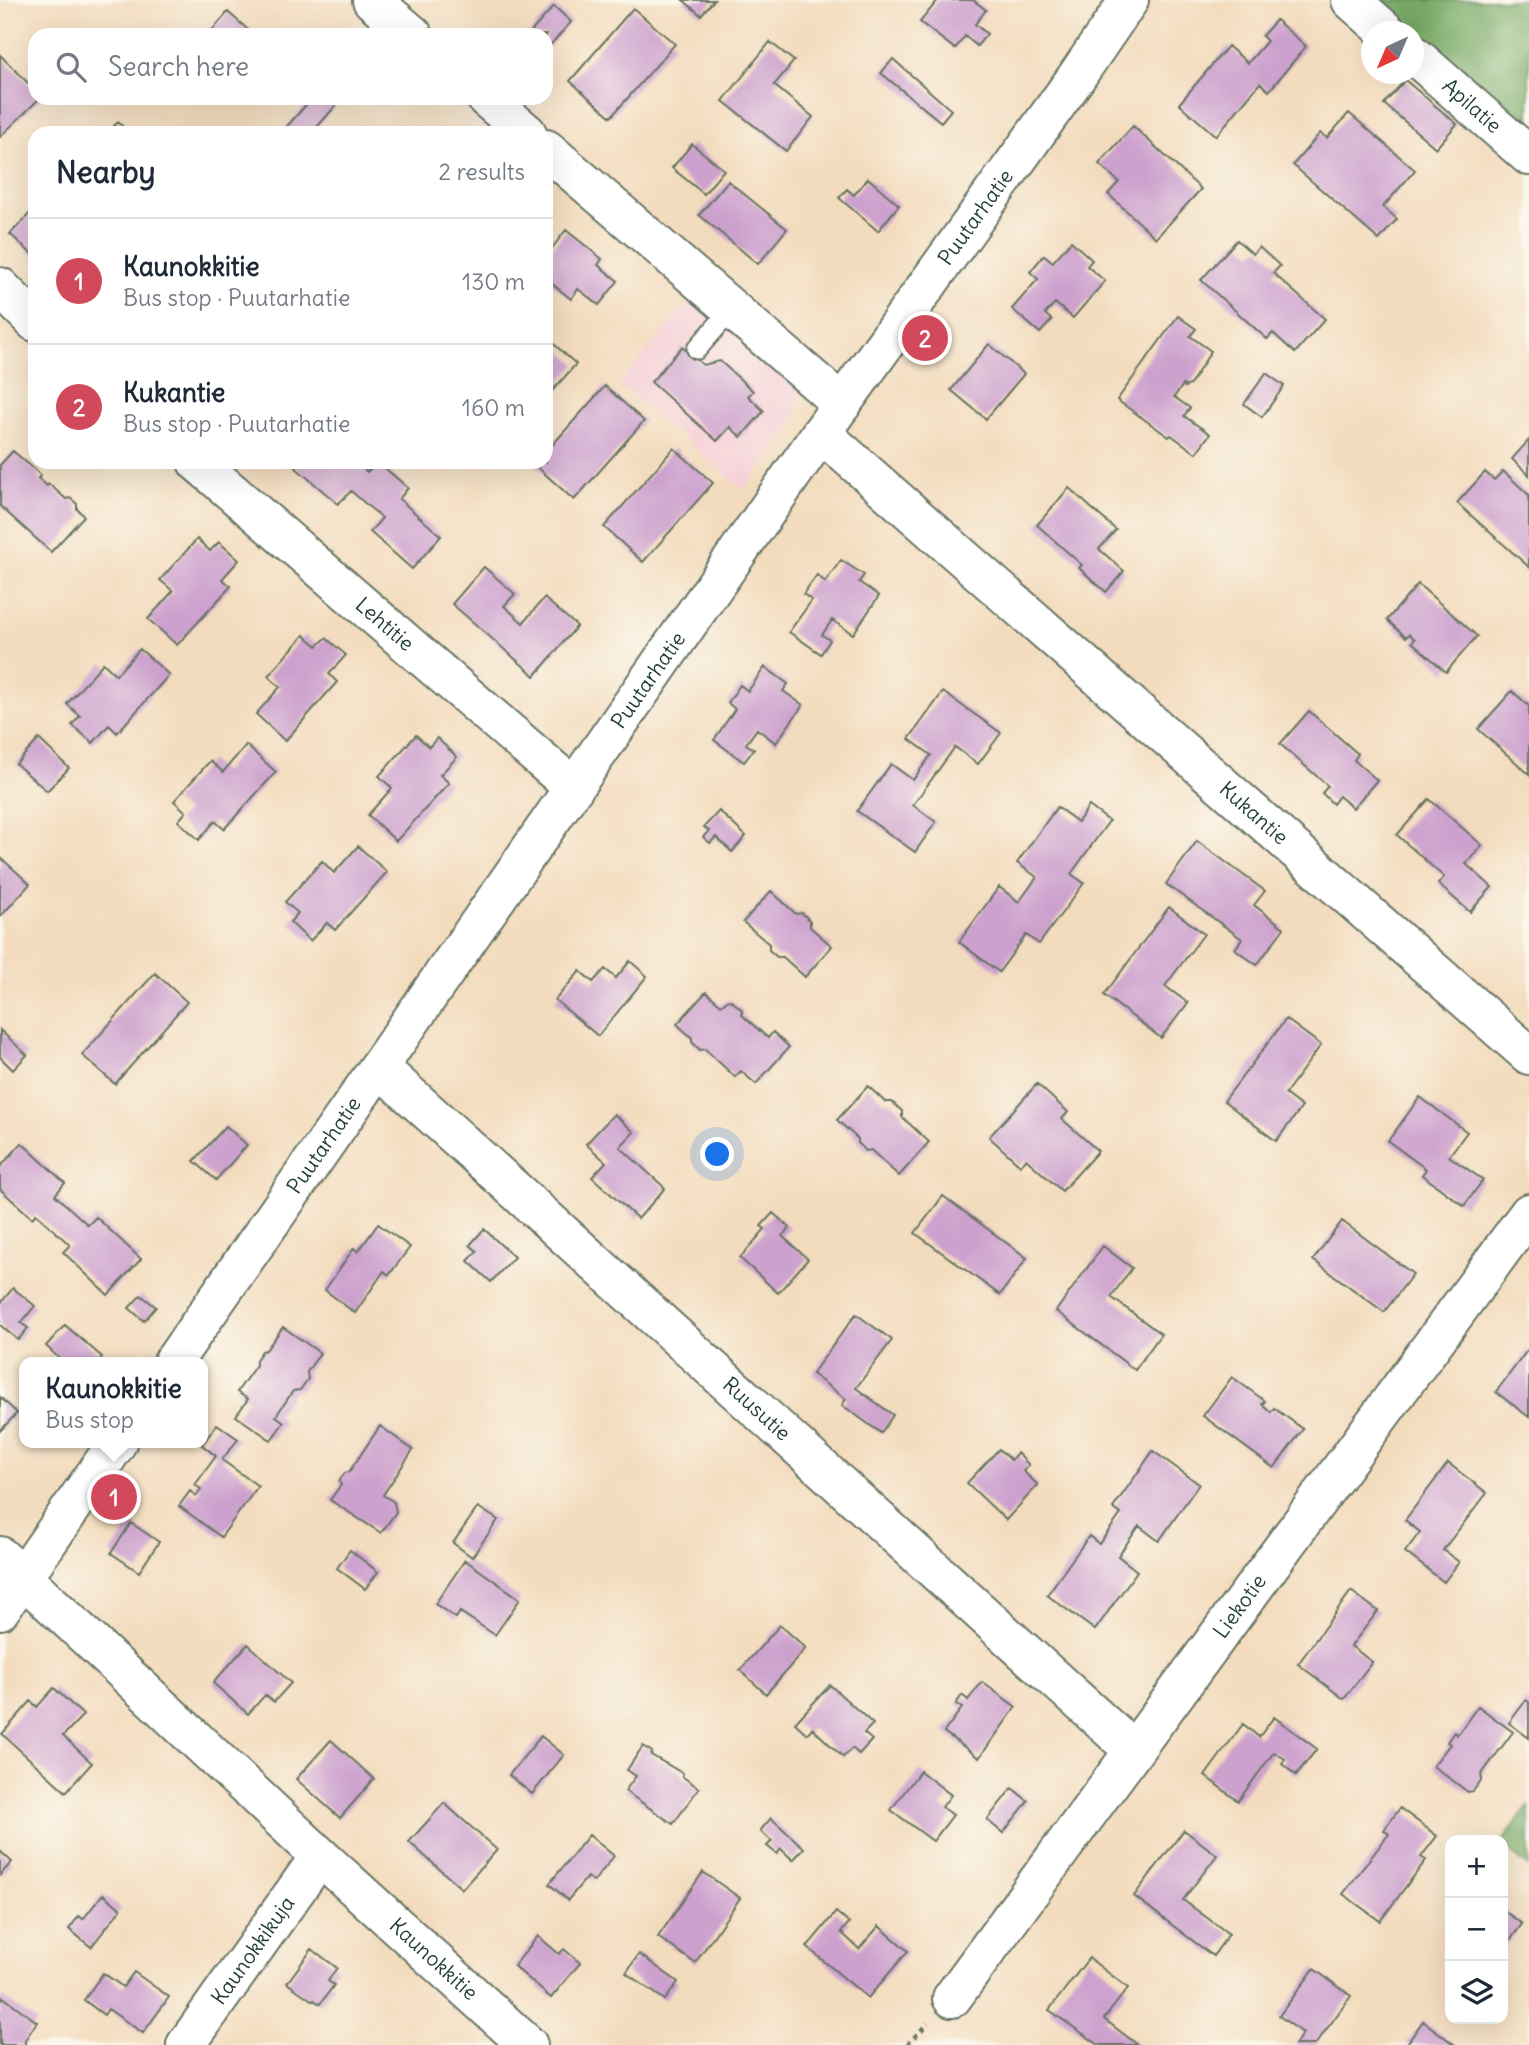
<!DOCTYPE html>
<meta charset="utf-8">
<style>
:root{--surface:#fff;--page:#f2f2f3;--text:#1f2937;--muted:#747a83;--line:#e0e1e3;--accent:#d1495b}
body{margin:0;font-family:Delius,sans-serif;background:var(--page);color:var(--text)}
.controls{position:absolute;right:21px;bottom:21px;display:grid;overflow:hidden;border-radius:14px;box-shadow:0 7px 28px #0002}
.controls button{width:63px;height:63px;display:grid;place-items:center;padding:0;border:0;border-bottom:2px solid var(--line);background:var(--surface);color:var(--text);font:35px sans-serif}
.compass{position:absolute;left:1361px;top:21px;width:63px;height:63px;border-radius:50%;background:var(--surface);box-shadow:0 7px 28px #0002;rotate:224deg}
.you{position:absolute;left:718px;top:1155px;width:24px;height:24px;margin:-18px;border:5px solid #fff;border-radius:50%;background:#1a73e8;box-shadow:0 0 0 10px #1a73e833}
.badge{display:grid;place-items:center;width:46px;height:46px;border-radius:50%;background:var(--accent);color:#fff;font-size:23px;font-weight:700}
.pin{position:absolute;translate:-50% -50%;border:4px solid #fff;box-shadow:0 2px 7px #0006}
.popup{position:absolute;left:19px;top:1357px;width:189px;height:91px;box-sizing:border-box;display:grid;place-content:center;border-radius:14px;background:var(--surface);filter:drop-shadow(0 2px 5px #0005);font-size:23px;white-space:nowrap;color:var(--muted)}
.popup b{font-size:26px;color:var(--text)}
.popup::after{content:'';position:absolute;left:50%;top:100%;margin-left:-14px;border:14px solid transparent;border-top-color:var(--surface)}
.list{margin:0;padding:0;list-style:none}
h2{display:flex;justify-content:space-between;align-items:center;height:91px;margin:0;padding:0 28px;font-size:30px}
h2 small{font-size:23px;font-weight:400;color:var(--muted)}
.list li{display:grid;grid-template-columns:46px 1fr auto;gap:21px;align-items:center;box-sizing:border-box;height:126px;padding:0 28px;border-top:2px solid var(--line)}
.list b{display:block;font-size:26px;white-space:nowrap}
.list p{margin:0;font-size:23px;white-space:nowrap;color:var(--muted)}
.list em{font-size:23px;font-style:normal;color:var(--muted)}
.icon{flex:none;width:38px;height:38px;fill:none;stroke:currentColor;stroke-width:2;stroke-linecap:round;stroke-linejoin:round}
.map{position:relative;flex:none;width:1529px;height:2045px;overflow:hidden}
.search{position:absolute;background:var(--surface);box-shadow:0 7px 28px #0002;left:28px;top:28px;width:525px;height:77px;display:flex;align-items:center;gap:18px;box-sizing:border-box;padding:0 24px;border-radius:21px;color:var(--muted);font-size:26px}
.panel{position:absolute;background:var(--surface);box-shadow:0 7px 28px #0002;left:28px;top:126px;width:525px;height:343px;border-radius:21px}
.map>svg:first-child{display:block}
.built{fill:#f6cfd7}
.forest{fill:#79ac68;stroke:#4c744e;stroke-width:2}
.building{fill:#cda1ce}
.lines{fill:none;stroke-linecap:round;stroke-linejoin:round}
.service-casing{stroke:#697564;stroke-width:23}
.minor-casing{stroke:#697564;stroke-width:42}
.path{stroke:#697564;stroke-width:4.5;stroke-dasharray:5 5;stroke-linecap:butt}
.service{stroke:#fff;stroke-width:19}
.minor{stroke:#fff;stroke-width:38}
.labels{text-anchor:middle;stroke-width:5;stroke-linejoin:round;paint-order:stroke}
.street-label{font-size:21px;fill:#1f3d34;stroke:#fbf7ec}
</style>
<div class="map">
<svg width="1529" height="2045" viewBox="0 0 1529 2045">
<rect width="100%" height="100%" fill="#fbf7ec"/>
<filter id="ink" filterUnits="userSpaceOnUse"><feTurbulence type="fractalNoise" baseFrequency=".0143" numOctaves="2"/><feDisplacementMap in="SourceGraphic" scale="14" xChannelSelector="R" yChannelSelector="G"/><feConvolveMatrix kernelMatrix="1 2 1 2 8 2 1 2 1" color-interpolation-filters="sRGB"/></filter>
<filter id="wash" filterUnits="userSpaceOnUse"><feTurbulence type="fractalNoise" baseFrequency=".00686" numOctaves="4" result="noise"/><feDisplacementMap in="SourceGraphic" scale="28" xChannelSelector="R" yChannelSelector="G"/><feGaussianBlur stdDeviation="1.57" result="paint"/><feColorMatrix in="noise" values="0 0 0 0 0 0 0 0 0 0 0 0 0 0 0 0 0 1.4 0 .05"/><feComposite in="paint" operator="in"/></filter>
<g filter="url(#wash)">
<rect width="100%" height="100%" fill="#f3dcbd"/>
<path class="built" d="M696,294L803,385L793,423L744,490L619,384Z"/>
<path class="forest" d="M1377,0H1529V132Z
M1529,1805V1867L1503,1846V1841Z"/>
<g id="blocks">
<path class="building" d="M683,0H714L701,15Z
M938,0H973L986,10L975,24L987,34L977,46L965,36L955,49L920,22Z
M554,6L571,22L546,50V35H528Z
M633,8L675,44L611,117L570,81Z
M228,12L254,35H208Z
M1276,20L1306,46L1269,91L1260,83L1216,136L1179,104L1228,46L1248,63L1267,41L1262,36Z
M770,42L794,61L774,85L813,117L786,151L723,101Z
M0,55L35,90V98H40L0,137Z
M893,59L951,110L941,122L881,73Z
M1405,80L1457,124L1436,148L1384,104Z
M312,98H335L339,102L312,133H281Z
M1349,113L1415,170L1383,207L1397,219L1379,240L1293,165L1320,133L1327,138Z
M118,122L129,133H107Z
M1133,126L1201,189L1156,238L1108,194L1119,182L1099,164Z
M692,144L724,170L704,194L672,168Z
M868,178L899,205L878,231L839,198L847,189L854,195Z
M728,181L787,229L758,264L699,215Z
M35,208V257L10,234Z
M566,230L602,259L598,265L618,281L599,305L578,289L571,299L546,279V256Z
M1237,240L1253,254L1259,247L1280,266L1273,273L1325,319L1295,353L1273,333L1267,339L1201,280Z
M1071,241L1092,260L1087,266L1105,281L1073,318L1055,303L1045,314L1052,320L1040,333L1012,309L1038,279L1030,272L1044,255L1053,262Z
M1178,316L1196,329L1190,336L1211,351L1190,385L1185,387L1183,385L1174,397L1190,408L1184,416L1210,434L1196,453L1171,435L1169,437L1117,400Z
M546,337L576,364L546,398Z
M989,344L1024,374L986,419L951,390Z
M682,347L703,365L720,361L753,391L748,396L764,411L741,437L730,427L717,441L651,382Z
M1266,373L1284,386L1262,417L1244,404Z
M605,386L644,421L574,500L535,465L537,462H546V452Z
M1529,440V475L1512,459Z
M674,448L713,483L643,562L604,527Z
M13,451L41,475L38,478L47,486L49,484L66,499L70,498L77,504V509L84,516L51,552L0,506V465Z
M301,462H356L367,472L378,462L408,488L399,499L441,536L412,569L370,532L382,518L351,491L338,504L296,468Z
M1503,471L1529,495V567L1457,503L1485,472L1494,480Z
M1069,488L1116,530L1099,549L1124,571L1106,592L1079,568L1082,565L1037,525Z
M197,539L210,551L219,542L239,560L222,579L231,586L177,645L148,619L173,591L160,580Z
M841,560L864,575L859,582L879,596L853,634L832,620L822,635L830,640L821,654L789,632L812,600L803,594L817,575L825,582Z
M484,567L515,594L504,606L523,623L544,598L577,626L535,676L452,604Z
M1418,584L1477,636L1446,672L1412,642L1415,639L1409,634L1406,637L1387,620Z
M304,635L317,646L326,638L346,655L329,674L337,682L285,741L256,714L280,687L268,676Z
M140,649L169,675L117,733L109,725L93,743L72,725L80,716L67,704L103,663L116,675Z
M765,667L788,684L783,691L803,705L776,743L757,729L746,744L754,749L744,762L714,740L735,709L728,703L740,685L748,691Z
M1512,691L1529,706V774L1478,729Z
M943,692L1001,733L978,764L955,747L913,805L936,822L915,852L857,811L891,764L913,780L931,755L909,739Z
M1309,711L1358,754L1354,760L1377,780L1353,808L1339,796L1333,804L1322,793L1328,786L1280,744Z
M416,735L429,747L437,738L457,757L440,775L449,783L396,841L368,815L392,788L379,776Z
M39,739L69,768L47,791L16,764Z
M246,745L276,772L224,829L215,821L199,840L178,821L186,812L174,801L210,761L223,772Z
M1429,799L1482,845L1466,864L1492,887L1470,912L1438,884L1444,877L1397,835Z
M1089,806L1109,821L1071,874L1084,883L1039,944L1026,935L999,972L959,942L999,887L1019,902L1037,877L1017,863L1057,807L1078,822Z
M719,811L746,836L732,852L716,837L710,843L703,837L709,831L704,827Z
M1197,841L1265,891L1254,905L1284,928L1257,965L1235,949L1242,939L1166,884Z
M358,846L387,872L335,930L327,923L310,941L290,922L298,913L285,902L322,861L334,873Z
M0,857L30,884L0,917Z
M771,891L796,914L802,913L810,921V927L832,946L805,977L783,957H777L769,950V944L743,922Z
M1169,907L1204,934L1165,986L1188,1003L1161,1038L1104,995Z
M630,961L647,976L598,1036L555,1000L580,971L593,982L605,969L616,978Z
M155,973L187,1002L115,1084L82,1055Z
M706,992L721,1005L726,1001L731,1000L742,1010V1015L768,1038L773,1032L789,1047L756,1084L741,1071L735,1077L705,1049L700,1050L692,1042V1038L677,1024Z
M1286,1019L1321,1045L1285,1094L1302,1107L1276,1141L1224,1101Z
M0,1030L27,1055L13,1070L0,1057Z
M1037,1084L1068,1112L1062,1119L1098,1151L1062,1191L1026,1159L1020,1165L989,1137Z
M868,1086L885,1102H892L902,1111V1117L929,1142L899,1176L871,1150L866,1151L858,1143V1139L837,1120Z
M1420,1097L1467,1132L1449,1156L1483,1180L1464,1206L1422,1175L1426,1169L1388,1141Z
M614,1114L634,1132L620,1147L665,1188L638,1219L592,1177L606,1162L586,1144Z
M226,1126L247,1145L216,1180L194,1161Z
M22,1143L65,1183L55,1195L88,1225L96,1217L141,1259L108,1295L63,1252L70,1245L36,1214L32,1218L0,1189V1167Z
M943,1196L1027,1258L1000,1295L915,1233Z
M773,1213L790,1228L782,1236L808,1259L778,1293L740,1258L765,1229L761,1226Z
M1342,1221L1413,1274L1384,1312L1313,1260Z
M378,1224L410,1247L389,1275L384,1271L355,1313L325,1290L354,1248L358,1252Z
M484,1229L514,1257L491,1282L468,1261L477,1251L470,1245Z
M1103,1246L1132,1268L1111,1297L1161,1334L1135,1370L1056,1311Z
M13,1288L35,1306L21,1323L28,1328L18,1340L0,1325V1304Z
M141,1295L156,1307L144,1321L129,1308Z
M856,1314L892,1340L856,1388L893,1415L881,1433L842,1405L846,1399L812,1374Z
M65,1325L102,1357L98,1362H63L46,1346Z
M283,1327L320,1353L307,1372L308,1379L300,1390L293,1391L276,1416L284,1422L271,1440L236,1416L248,1399L237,1392L256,1365V1360L262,1351L266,1350Z
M1529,1348V1417L1496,1392Z
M1232,1377L1265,1401L1262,1404L1271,1412L1274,1408L1303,1429L1274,1468L1203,1416Z
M0,1397L17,1413L0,1431Z
M217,1424L238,1439L222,1460L258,1486L221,1537L179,1506L190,1491L196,1496L201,1489L195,1485L216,1456L202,1445Z
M380,1426L413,1450L383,1495L394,1502L396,1512L381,1533L330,1500L341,1485L339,1481L345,1473L349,1472Z
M999,1449L1011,1460L1017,1453L1029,1465L1023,1471L1038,1485L1006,1520L967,1483Z
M1153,1451L1199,1484L1159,1541L1139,1526L1118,1556L1137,1571L1095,1630L1047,1595L1089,1536L1099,1544L1121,1514L1113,1508Z
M1448,1463L1487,1493L1443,1550L1459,1562L1444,1582L1405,1552L1420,1532L1405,1520Z
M478,1507L498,1520L472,1557L453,1543Z
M131,1523L159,1542L139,1572L111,1553Z
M350,1550L378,1572L365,1589L337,1568Z
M465,1560L520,1599L495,1635L460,1612L456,1618L435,1604Z
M1351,1591L1378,1611L1351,1646L1372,1662L1344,1699L1298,1664Z
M780,1625L806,1648L766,1694L740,1670Z
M248,1644L291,1683L274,1702L265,1695L248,1714L213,1683Z
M982,1682L1016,1707L979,1758L944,1732L962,1708L956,1704L962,1695L968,1700Z
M830,1685L873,1724L864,1733L872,1740L859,1754L852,1748L843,1757L812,1728L807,1734L795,1723Z
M54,1688L83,1715L63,1736L92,1763L66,1792L2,1734L31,1701L37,1707Z
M1526,1700L1529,1702V1738L1509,1723Z
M1478,1706L1513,1732L1481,1775L1482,1779L1473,1791L1468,1792L1433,1766L1450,1744L1447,1742L1454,1732L1457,1735Z
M1274,1717L1317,1749L1296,1775L1282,1764L1285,1759L1274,1752L1238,1801L1205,1776L1243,1724L1259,1737Z
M541,1736L564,1755L532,1794L509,1775Z
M331,1740L374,1779L340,1818L296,1779Z
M643,1746L652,1752L651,1755L682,1773L683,1777L699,1788L673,1824L625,1791L636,1776L627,1770Z
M920,1771L951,1795L942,1807L953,1815L933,1841L891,1810Z
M1012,1788L1028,1801L1003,1833L987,1820Z
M444,1803L497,1850L462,1889L409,1842Z
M1400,1808L1437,1836L1421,1857L1426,1860L1380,1921L1343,1894L1389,1834L1384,1830Z
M771,1818L804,1848L793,1860L781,1849L777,1854L767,1846L772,1841L760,1831Z
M1184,1830L1217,1855L1183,1900L1229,1934L1213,1956L1134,1896Z
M589,1835L614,1856L594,1881L587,1877L568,1900L549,1884Z
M0,1851L12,1862L0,1875Z
M703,1872L740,1898L695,1963L658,1937Z
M103,1894L121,1909L91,1947L69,1929L79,1916L83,1919Z
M1503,1910L1522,1924L1503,1950Z
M836,1912L849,1923L841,1932L859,1949L879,1926L908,1951L868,1998L807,1947Z
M538,1936L559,1954L564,1949L580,1963L551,1998L514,1966Z
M312,1949L337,1968L328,1981L334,1985L320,2004L314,2000L313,2001L287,1983Z
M639,1954L678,1982L665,2000L626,1973Z
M1089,1958L1128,1988L1104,2019L1138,2045H1099L1049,2010Z
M1314,1969L1351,1996L1315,2045H1295L1303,2033L1279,2016Z
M134,1972L169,1997L143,2033L108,2009L104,2015L84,2000L103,1973L123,1987Z
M3,1997L37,2022L25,2040V2045H0V2002Z
M1423,2021L1455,2045H1406Z"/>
</g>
</g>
<g filter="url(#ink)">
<use href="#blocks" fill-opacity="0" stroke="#697564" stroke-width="2"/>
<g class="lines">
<defs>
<path id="service" d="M697,349L732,309"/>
<g id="minor">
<path d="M372,0L413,35"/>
<path d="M1351,0L1387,32"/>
<path id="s1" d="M1414,55L1529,156"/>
<path d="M486,98L527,133"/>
<path d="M546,149L842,404"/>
<path d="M0,287L35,322"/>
<path id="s2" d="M821,433L1529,1055"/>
<path id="s3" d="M197,462L574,788"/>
<path id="s4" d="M380,1068L1133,1750"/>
<path id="s5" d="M173,1362L821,433L1075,79L1129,0"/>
<path id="s6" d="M0,1556L320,1856L528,2045"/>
<path d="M0,1610L117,1443"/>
<path id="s7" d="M952,1998L1529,1213"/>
<path id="s8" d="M186,2045L320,1856"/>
</g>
</defs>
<use href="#service" class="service-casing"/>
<use href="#minor" class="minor-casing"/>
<path class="path" d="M907,2045L928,2023"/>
<use href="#service" class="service"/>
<use href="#minor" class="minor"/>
</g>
</g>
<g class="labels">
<g class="street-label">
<text dy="7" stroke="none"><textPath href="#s1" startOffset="77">Apilatie</textPath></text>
<text dy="7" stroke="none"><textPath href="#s5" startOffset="1398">Puutarhatie</textPath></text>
<text dy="7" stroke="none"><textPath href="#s3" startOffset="248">Lehtitie</textPath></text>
<text dy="7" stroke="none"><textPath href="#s5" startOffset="831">Puutarhatie</textPath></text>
<text dy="7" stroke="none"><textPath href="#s2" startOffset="576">Kukantie</textPath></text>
<text dy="7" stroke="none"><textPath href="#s5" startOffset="264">Puutarhatie</textPath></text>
<text dy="7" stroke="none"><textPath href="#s4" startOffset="508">Ruusutie</textPath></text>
<text dy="7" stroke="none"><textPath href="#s7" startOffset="486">Liekotie</textPath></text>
<text dy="7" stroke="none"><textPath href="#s8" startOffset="116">Kaunokkikuja</textPath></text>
<text dy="7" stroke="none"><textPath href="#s6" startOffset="592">Kaunokkitie</textPath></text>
</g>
</g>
</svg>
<div class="controls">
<button>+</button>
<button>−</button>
<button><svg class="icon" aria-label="layers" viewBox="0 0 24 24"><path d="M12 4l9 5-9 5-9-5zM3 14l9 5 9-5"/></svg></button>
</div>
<svg class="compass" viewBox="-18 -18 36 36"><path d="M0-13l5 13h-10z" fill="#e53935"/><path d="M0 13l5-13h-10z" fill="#747a83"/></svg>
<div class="you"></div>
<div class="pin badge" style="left:114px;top:1497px">1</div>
<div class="popup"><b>Kaunokkitie</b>Bus stop</div>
<div class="pin badge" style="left:925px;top:338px">2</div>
<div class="search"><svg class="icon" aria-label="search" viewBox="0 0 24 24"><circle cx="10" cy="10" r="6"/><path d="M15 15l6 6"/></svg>Search here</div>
<section class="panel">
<h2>Nearby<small>2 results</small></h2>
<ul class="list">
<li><span class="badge">1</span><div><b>Kaunokkitie</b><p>Bus stop · Puutarhatie</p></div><em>130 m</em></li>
<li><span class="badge">2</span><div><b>Kukantie</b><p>Bus stop · Puutarhatie</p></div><em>160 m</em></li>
</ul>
</section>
</div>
